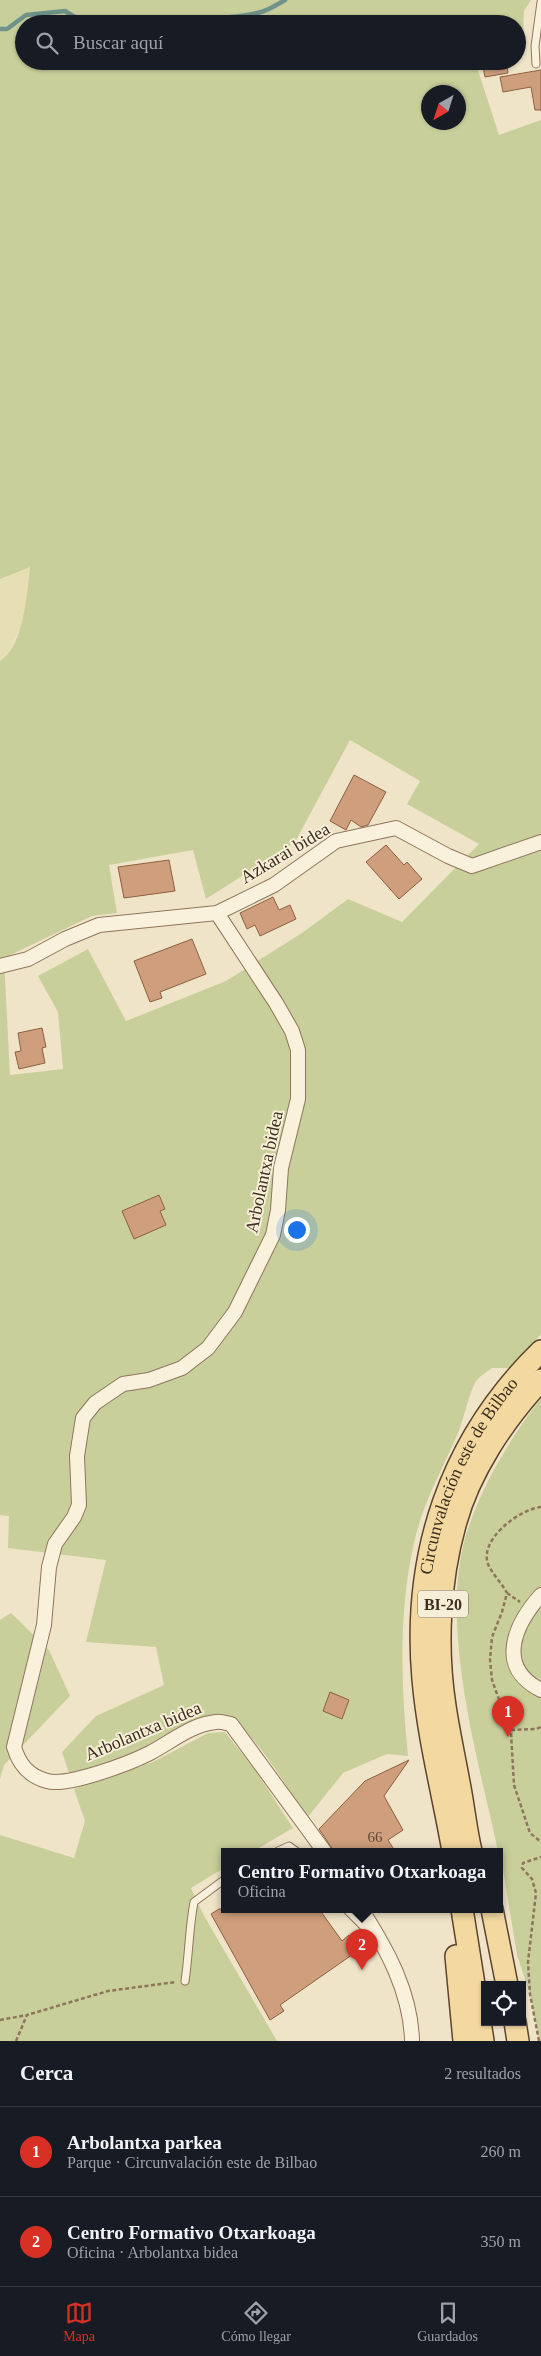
<!DOCTYPE html>
<html lang="es">
<meta charset="utf-8">
<style>
:root{--surface:#171b24;--page:#242831;--text:#f1f3f6;--muted:#9ea1a6;--line:#363941;--accent:#d93025}
body{margin:0;font-family:Georgia,serif;background:var(--page);color:var(--text)}
.controls{position:absolute;right:15px;bottom:15px;display:grid;overflow:hidden;border-radius:0px;box-shadow:0 1px 4px #0004}
.controls button{width:45px;height:45px;display:grid;place-items:center;padding:0;border:0;border-bottom:1px solid var(--line);background:var(--surface);color:var(--text);font:25px sans-serif}
.compass{position:absolute;left:421px;top:85px;width:45px;height:45px;border-radius:50%;background:var(--surface);box-shadow:0 1px 4px #0004;rotate:219deg}
.you{position:absolute;left:296px;top:1229px;width:18px;height:18px;margin:-12px;border:4px solid #fff;border-radius:50%;background:#1a73e8;box-shadow:0 0 0 8px #1a73e833}
.badge{display:grid;place-items:center;width:32px;height:32px;border-radius:50%;background:var(--accent);color:#fff;font-size:16px;font-weight:700}
.pin{position:absolute;translate:-50% -41px;filter:drop-shadow(0 1px 2px #0008)}
.pin::after{content:'';position:absolute;top:26px;width:18px;height:15px;background:inherit;clip-path:polygon(0 0,100% 0,50% 100%)}
.popup{position:absolute;left:221px;top:1848px;width:282px;height:65px;box-sizing:border-box;display:grid;place-content:center;border-radius:0px;background:var(--surface);filter:drop-shadow(0 1px 4px #0005);font-size:16px;white-space:nowrap;color:var(--muted)}
.popup b{font-size:19px;color:var(--text)}
.popup::after{content:'';position:absolute;left:50%;top:100%;margin-left:-10px;border:10px solid transparent;border-top-color:var(--surface)}
.list{margin:0;padding:0;list-style:none}
h2{display:flex;justify-content:space-between;align-items:center;height:65px;margin:0;padding:0 20px;font-size:21px}
h2 small{font-size:16px;font-weight:400;color:var(--muted)}
.list li{display:grid;grid-template-columns:32px 1fr auto;gap:15px;align-items:center;box-sizing:border-box;height:90px;padding:0 20px;border-top:1px solid var(--line)}
.list b{display:block;font-size:19px;white-space:nowrap}
.list p{margin:0;font-size:16px;white-space:nowrap;color:var(--muted)}
.list em{font-size:16px;font-style:normal;color:var(--muted)}
.icon{flex:none;width:28px;height:28px;fill:none;stroke:currentColor;stroke-width:2;stroke-linecap:round;stroke-linejoin:round}
.map{position:relative;flex:none;width:541px;height:2041px;overflow:hidden}
.search{position:absolute;background:var(--surface);box-shadow:0 1px 4px #0004;left:15px;right:15px;top:15px;height:55px;display:flex;align-items:center;gap:12px;box-sizing:border-box;padding:0 18px;border-radius:28px;color:var(--muted);font-size:19px}
.sheet{height:245px;background:var(--surface)}
nav{display:flex;justify-content:space-around;align-items:center;box-sizing:border-box;height:70px;border-top:1px solid var(--line);background:var(--surface);font-size:14px;color:var(--muted)}
nav a{display:grid;justify-items:center;gap:2px}
nav .on{color:var(--accent)}
.map>svg:first-child{display:block}
.farmland{fill:#e6deb5}
.green{fill:#c9cf9b;fill-rule:evenodd}
.lines{fill:none;stroke-linecap:round;stroke-linejoin:round}
.stream{stroke:#6f938a;stroke-width:4.5}
.building{fill:#cf9f7d;stroke:#8d5f41}
.service-casing{stroke:#8d765c;stroke-width:9}
.minor-casing{stroke:#8d765c;stroke-width:16}
.primary-casing{stroke:#5b4430;stroke-width:24}
.path{stroke:#8d765c;stroke-width:2.5;stroke-dasharray:4 2.5;stroke-linecap:butt}
.service{stroke:#faf1dc;stroke-width:7}
.minor{stroke:#faf1dc;stroke-width:14}
.primary{stroke:#f3d9a0;stroke-width:21}
.labels{text-anchor:middle;stroke-width:4;stroke-linejoin:round;paint-order:stroke}
.number-label{font-size:15px;fill:#624a37}
.shield{fill:#f7eed8;stroke:#756857;stroke-width:1}
.shield-label{font-size:16px;font-weight:bold;fill:#3d2e20}
.street-label{font-size:18px;fill:#3d2e20;stroke:#f7eed8}
</style>
<div class="map">
<svg width="541" height="2041" viewBox="0 0 541 2041">
<rect width="100%" height="100%" fill="#f0e4c8"/>
<path class="farmland" d="M30,566L24,620L7,656L0,661V579Z"/>
<path class="green" d="M0,0H531L524,11L523,41L517,43V24H24V61H475L499,135L541,120V1334L510,1368H492C487,1372 481,1375 477,1380C471,1386 463,1422 458,1433C443,1468 423,1503 415,1539C398,1610 401,1685 408,1756L387,1754L343,1773L307,1818C285,1785 264,1745 232,1719L115,1762L70,1776L62,1752L96,1716L164,1685L156,1647L86,1642L106,1560L8,1548L9,1516L0,1515V661C24,646 27,593 30,567L0,579ZM428,92H458V122H428ZM350,740L420,781L407,804L479,844L402,922L348,899L302,933L226,981L126,1021L88,949L38,976L58,1012L63,1069L10,1075L4,958L92,916L117,913L109,865L193,850L206,899L295,842Z
M541,1398V2041H539L530,1994L517,1955L500,1851H498C478,1757 435,1615 470,1523C486,1478 512,1436 541,1398Z
M11,1613L49,1650L70,1696L4,1765L0,1779V1620Z
M225,1732L255,1770L293,1828L254,1851H225L224,1868L191,1888L203,1914L277,2041H0V1835L74,1858L85,1821L74,1789L153,1762L208,1733Z"/>
<g class="lines">
<path class="stream" d="M163,24C195,16 229,21 261,12C269,10 278,4 285,0
M0,29H7L26,15L65,11L86,24"/>
</g>
<path class="building" d="M482,61H506L508,73L485,77Z
M541,70V110H535L531,87L503,92L500,77Z
M354,775L386,792L368,825L361,827L351,820L346,830L330,821Z
M386,845L404,865L407,862L422,879L399,899L366,862Z
M169,860L175,891L124,898L118,867Z
M273,897L279,910L290,905L296,919L260,936L255,925L247,929L240,913Z
M192,939L206,974L160,992L162,998L150,1002L134,961Z
M42,1028L46,1047L42,1048L45,1063L19,1069L15,1052L21,1051L18,1033Z
M159,1195L165,1209L160,1211L166,1225L134,1239L122,1211Z
M330,1692L349,1700L342,1719L323,1711Z
M409,1760L384,1796L403,1830L388,1840L395,1851H334L319,1829L365,1781Z
M219,1909H319L342,1941L349,1935L359,1950L280,2005L284,2011L270,2020L211,1914Z"/>
<g class="lines">
<defs>
<path id="service" d="M536,64L535,46L541,2
M278,1851L289,1846L296,1851
M346,1909L374,1937
M185,1981C189,1955 189,1928 194,1902L225,1879"/>
<path id="minor" d="M217,913L276,1003L292,1031L298,1050V1099L281,1168L278,1210L273,1235L235,1312L208,1348L182,1368L149,1380L123,1384L95,1403L83,1418L77,1456L79,1505L74,1517L55,1544L49,1567L44,1625L14,1747C19,1764 28,1776 47,1781C68,1787 130,1763 150,1753C171,1742 192,1724 216,1722C220,1721 226,1723 231,1724L324,1851
M0,966L28,959L65,939L99,925L217,913L274,885L336,841L396,828L448,856L472,866L541,842
M541,1595C515,1624 495,1667 541,1690
M361,1909C387,1949 411,1993 412,2041"/>
<g id="primary">
<path id="s1" d="M453,1851C443,1794 428,1737 423,1679C412,1554 450,1440 541,1351"/>
<path d="M471,1851C466,1830 464,1809 460,1788C455,1760 449,1733 445,1706C436,1648 439,1582 455,1525C469,1472 504,1420 541,1380"/>
<path d="M462,1909L483,2041"/>
<path d="M492,1909L507,1985"/>
<path d="M456,1956L464,2041"/>
<path d="M515,2022L518,2041"/>
</g>
</defs>
<use href="#service" class="service-casing"/>
<use href="#minor" class="minor-casing"/>
<use href="#primary" class="primary-casing"/>
<path class="path" d="M541,1507C520,1509 479,1539 488,1564C492,1574 502,1583 507,1593L502,1612L492,1637L490,1660L492,1680L511,1733L514,1785L530,1833L541,1842
M507,1593L520,1602
M511,1730L536,1729L541,1727
M0,2020L27,2015
M16,2041L27,2015L108,1991L176,1982
M539,2041L530,1994L528,1962L536,1893L532,1879L522,1868L523,1863L541,1857"/>
<use href="#service" class="service"/>
<use href="#minor" class="minor"/>
<use href="#primary" class="primary"/>
</g>
<g class="labels">
<g class="number-label">
<text x="375" y="1842">66</text>
</g>
<rect class="shield" x="418" y="1590.5" width="50" height="27" rx="4"/>
<g class="shield-label">
<text x="443" y="1610">BI-20</text>
</g>
<g class="street-label">
<text transform="translate(285 853) rotate(-31)" y="6">Azkarai bidea</text>
<text transform="translate(264 1172) rotate(-78)" y="6">Arbolantxa bidea</text>
<text dy="6" stroke="none"><textPath href="#s1" startOffset="388">Circunvalación este de Bilbao</textPath></text>
<text transform="translate(143 1731) rotate(-23)" y="6">Arbolantxa bidea</text>
</g>
</g>
</svg>
<div class="controls">
<button><svg class="icon" aria-label="locate" viewBox="0 0 24 24"><circle cx="12" cy="12" r="6"/><path d="M12 2v4M12 18v4M2 12h4M18 12h4"/></svg></button>
</div>
<svg class="compass" viewBox="-18 -18 36 36"><path d="M0-13l5 13h-10z" fill="#e53935"/><path d="M0 13l5-13h-10z" fill="#9ea1a6"/></svg>
<div class="you"></div>
<div class="pin badge" style="left:508px;top:1737px">1</div>
<div class="pin badge" style="left:362px;top:1970px">2</div>
<div class="popup"><b>Centro Formativo Otxarkoaga</b>Oficina</div>
<div class="search"><svg class="icon" aria-label="search" viewBox="0 0 24 24"><circle cx="10" cy="10" r="6"/><path d="M15 15l6 6"/></svg>Buscar aquí</div>
</div>
<section class="sheet">
<h2>Cerca<small>2 resultados</small></h2>
<ul class="list">
<li><span class="badge">1</span><div><b>Arbolantxa parkea</b><p>Parque · Circunvalación este de Bilbao</p></div><em>260 m</em></li>
<li><span class="badge">2</span><div><b>Centro Formativo Otxarkoaga</b><p>Oficina · Arbolantxa bidea</p></div><em>350 m</em></li>
</ul>
</section>
<nav>
<a class="on"><svg class="icon" aria-label="map" viewBox="0 0 24 24"><path d="M3 6l6-2 6 2 6-2v14l-6 2-6-2-6 2zM9 4v14M15 6v14"/></svg>Mapa</a>
<a><svg class="icon" aria-label="directions" viewBox="0 0 24 24"><path d="M12 3l9 9-9 9-9-9zM9 14v-3h6M13 9l2 2-2 2"/></svg>Cómo llegar</a>
<a><svg class="icon" aria-label="saved" viewBox="0 0 24 24"><path d="M7 4h10v16l-5-4-5 4z"/></svg>Guardados</a>
</nav>
